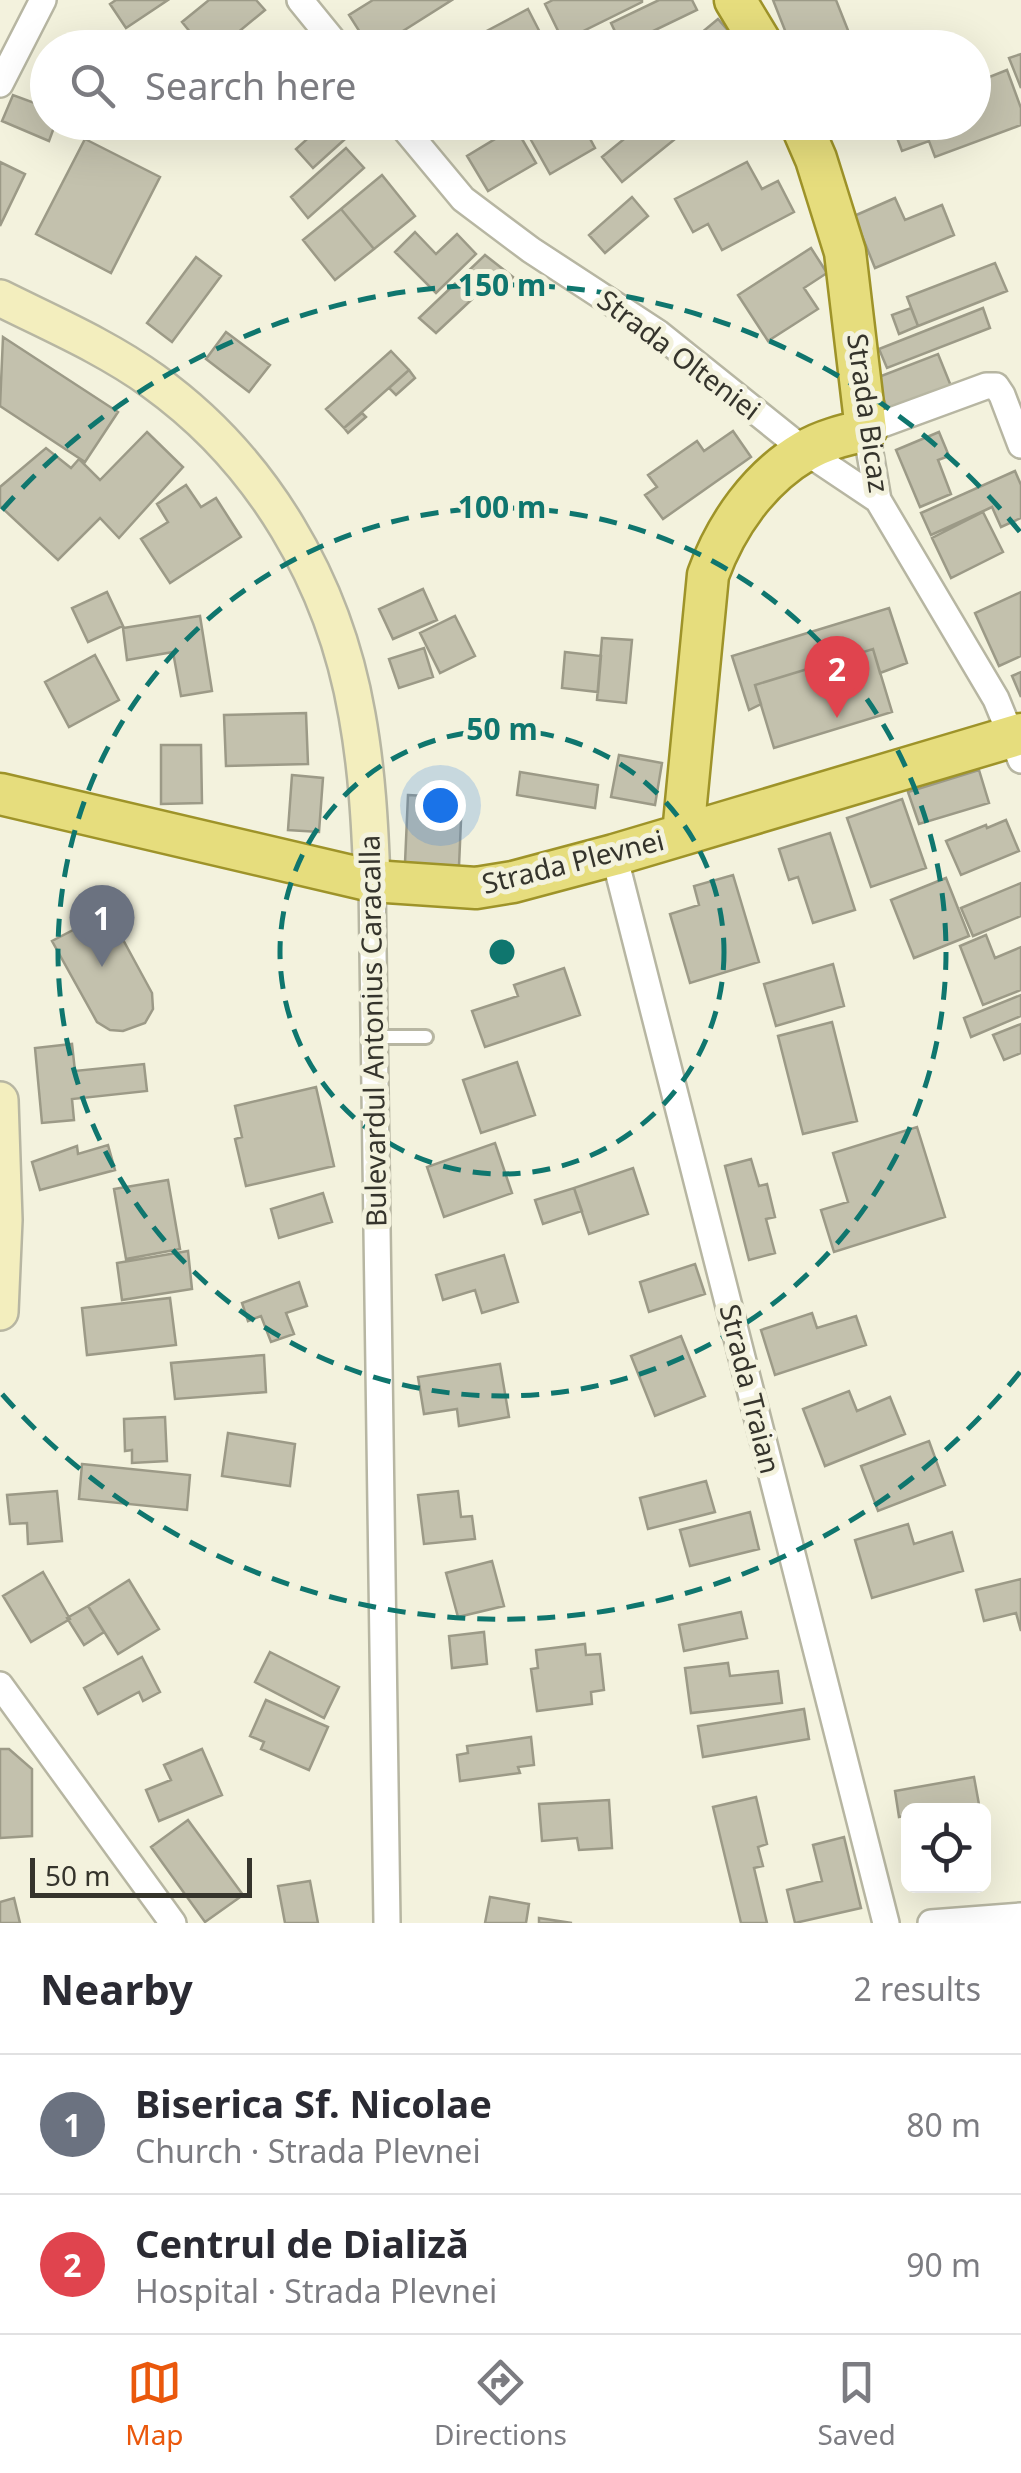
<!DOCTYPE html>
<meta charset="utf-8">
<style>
:root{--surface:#fff;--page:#f7f7f7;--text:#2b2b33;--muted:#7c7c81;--line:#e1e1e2;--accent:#ea580c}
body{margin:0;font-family:"Noto Sans",sans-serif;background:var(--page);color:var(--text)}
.controls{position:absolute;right:30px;bottom:30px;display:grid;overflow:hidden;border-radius:15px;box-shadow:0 10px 40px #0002}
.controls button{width:90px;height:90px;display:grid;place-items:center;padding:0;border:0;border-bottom:2px solid var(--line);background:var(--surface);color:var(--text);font:50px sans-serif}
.scale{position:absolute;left:30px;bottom:25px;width:222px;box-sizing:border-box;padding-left:10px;border:5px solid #35342c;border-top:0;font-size:28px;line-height:35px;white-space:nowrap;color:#35342c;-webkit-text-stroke:8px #f3f2dd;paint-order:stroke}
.you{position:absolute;left:440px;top:805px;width:35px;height:35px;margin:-25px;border:8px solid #fff;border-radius:50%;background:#1a73e8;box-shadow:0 0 0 15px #1a73e833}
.badge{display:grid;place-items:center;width:65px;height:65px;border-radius:50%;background:var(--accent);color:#fff;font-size:32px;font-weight:700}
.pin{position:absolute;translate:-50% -82px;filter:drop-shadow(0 2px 5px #0008)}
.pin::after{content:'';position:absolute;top:52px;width:35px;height:30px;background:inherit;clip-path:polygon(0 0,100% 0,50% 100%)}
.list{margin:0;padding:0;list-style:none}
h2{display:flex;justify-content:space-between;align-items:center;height:130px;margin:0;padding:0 40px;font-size:42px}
h2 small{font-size:32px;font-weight:400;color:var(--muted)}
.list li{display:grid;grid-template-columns:65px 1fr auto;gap:30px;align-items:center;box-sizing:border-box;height:140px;padding:0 40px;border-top:2px solid var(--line)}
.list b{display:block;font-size:38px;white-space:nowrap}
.list p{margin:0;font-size:32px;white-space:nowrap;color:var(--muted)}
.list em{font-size:32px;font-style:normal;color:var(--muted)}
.icon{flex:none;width:55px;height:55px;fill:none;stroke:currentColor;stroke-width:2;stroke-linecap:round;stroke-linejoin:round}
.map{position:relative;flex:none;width:1021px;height:1923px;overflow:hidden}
.search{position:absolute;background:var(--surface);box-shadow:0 10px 40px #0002;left:30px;right:30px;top:30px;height:110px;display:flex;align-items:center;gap:25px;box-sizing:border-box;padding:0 35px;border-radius:55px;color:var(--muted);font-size:38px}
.sheet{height:410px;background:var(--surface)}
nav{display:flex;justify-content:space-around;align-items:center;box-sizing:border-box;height:140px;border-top:2px solid var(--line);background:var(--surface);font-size:28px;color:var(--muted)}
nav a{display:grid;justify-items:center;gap:5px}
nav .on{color:var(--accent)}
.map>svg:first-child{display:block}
.building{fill:#c3c1ad;stroke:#9c9a87;stroke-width:2.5}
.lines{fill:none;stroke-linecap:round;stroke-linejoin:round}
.service-casing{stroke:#b7b6a2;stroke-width:18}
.minor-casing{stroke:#b7b6a2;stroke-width:30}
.secondary-casing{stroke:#b7b6a2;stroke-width:40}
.primary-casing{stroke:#9e9329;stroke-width:45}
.service{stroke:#fff;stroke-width:12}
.minor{stroke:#fff;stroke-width:25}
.secondary{stroke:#f3eebe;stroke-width:35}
.primary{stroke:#e6dd7d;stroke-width:40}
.ring{fill:none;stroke:#0f766e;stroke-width:5;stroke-dasharray:18 12}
.labels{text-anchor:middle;stroke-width:10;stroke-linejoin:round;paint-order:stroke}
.street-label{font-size:28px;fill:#35342c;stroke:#f3f2dd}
.centre{fill:#0f766e;stroke:#f3f2dd;stroke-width:5}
.ring-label{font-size:30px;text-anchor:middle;font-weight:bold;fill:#0f766e;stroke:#f3f2dd;stroke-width:10;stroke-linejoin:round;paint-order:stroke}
</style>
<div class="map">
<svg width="1021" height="1923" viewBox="0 0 1021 1923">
<rect width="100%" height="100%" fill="#f3f2dd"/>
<path class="building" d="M116,0H168L126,28L110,4Z
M209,0H256L265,10L219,48H203L182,22Z
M373,0H452L376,48H370L349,15Z
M553,0H642V2L563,41L545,4Z
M659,0H692L697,10L622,46L611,23Z
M773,0H836L855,48H792Z
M528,9L547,46L488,48L481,34Z
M718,19L731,34L715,48H683Z
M1021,54V88L1009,58Z
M1007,70L1021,108V125L935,157L929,141L902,151L891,122H974V83Z
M48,79V122H56L49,141L2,121L13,95L37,104Z
M326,122H349L355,130L313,168L296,149Z
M562,122H581L595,148L550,174L531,140Z
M645,122H696L622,182L602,157Z
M515,127L536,163L488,191L467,156Z
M85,139L160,177L111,273L36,234Z
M346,148L364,168L308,218L291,197Z
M0,162L25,174L0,226Z
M747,162L762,189L778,181L794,212L722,250L708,224L693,232L675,199Z
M382,175L415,216L374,249L341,209Z
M632,197L648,216L605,253L589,235Z
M895,198L905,220L942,205L954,235L875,268L854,216Z
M341,209L374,249L335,280L303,240Z
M415,232L436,254L457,234L476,254L436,293L395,252Z
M811,248L827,273L804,288L818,309L768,341L738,295Z
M485,255L513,277L497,298L484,288L436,333L419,318Z
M196,257L221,276L172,342L147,323Z
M995,263L1007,291L918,326L907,297Z
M911,308L918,326L899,334L892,315Z
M983,308L990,328L887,368L879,349Z
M226,332L270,365L249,392L206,359Z
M3,337L118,412L85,462L0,406Z
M391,351L409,370L344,428L326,409Z
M938,354L953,391L889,414L876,378Z
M409,370L415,378L396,395L389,388Z
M362,413L366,417L348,433L344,428Z
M733,431L751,457L663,519L645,495L657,487L648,475L697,441L704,451Z
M147,432L183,467L119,538L100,518L58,560L0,506V487L46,448L71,468L79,459L100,480Z
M939,432L949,456L938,460L951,494L920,507L896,450Z
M1015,471L1021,485V518L1001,527L992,507L931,535L921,513Z
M186,485L201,507L216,498L241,537L170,583L141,539L168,522L157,504Z
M983,512L1003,552L951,578L932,538Z
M423,589L437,620L393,639L379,609Z
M107,592L123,626L88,642L72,608Z
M1021,592V656L999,666L975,613Z
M889,608L907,663L880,673L873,649L755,685L761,704L749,710L732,656Z
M200,616L212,691L181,696L173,652L127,660L123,628Z
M455,616L475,656L440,673L420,633Z
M602,638L632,640L626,703L597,700Z
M424,648L433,677L399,688L389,659Z
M873,649L892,712L774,748L755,685Z
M565,652L601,656L598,692L562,688Z
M95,655L119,700L69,727L45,682Z
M1021,672V697L1012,676Z
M306,713L308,764L226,766L224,715Z
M161,745H201L202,803L161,804Z
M619,755L662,763L655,805L611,797Z
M979,770L989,803L919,824L908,792Z
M520,772L598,785L595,808L517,795Z
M292,775L323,778L319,832L288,830Z
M408,795L462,798L459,866L405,863Z
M902,799L926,868L871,887L847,818Z
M1006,820L1019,851L961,875L946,841L986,825L987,828Z
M830,833L855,910L813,923L798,877L789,880L779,849Z
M733,875L759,962L690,983L670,914L699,905L694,886Z
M946,878L969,936L914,958L891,900Z
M1021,883V916L973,936L961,908Z
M108,912L152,993L153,1009L145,1023L123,1031L110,1030L97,1022L52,941Z
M986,935L995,958L1021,947V990L983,1005L960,946Z
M833,964L844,1006L776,1026L764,984Z
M564,968L580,1015L485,1047L472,1011L518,996L514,985Z
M1021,995V1016L971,1037L964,1018Z
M832,1022L857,1121L803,1134L778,1036Z
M1021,1024V1053L1004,1060L993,1035Z
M72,1044L75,1071L144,1064L147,1091L72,1099L74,1120L42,1123L35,1048Z
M517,1062L535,1115L481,1133L463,1080Z
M316,1087L334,1166L246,1186L235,1139L242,1137L235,1106Z
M917,1127L945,1217L834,1252L821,1210L848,1202L833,1153Z
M495,1143L512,1193L444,1217L427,1167Z
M108,1145L115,1170L40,1190L32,1162L77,1146L78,1154Z
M751,1159L759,1186L767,1184L775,1217L766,1219L775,1253L749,1260L725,1166Z
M633,1168L648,1214L589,1234L574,1188Z
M168,1180L180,1249L126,1259L114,1189Z
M574,1188L582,1211L543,1224L535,1200Z
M323,1193L332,1222L279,1238L271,1209Z
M188,1251L192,1289L122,1300L117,1263Z
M504,1255L518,1302L482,1313L475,1290L443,1300L436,1275Z
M695,1264L705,1294L649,1312L640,1282Z
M299,1282L307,1306L286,1313L294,1334L271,1342L261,1316L248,1321L242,1303Z
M170,1298L176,1345L87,1355L82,1308Z
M812,1313L817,1328L856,1316L866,1345L775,1375L761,1330Z
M681,1336L705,1396L655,1416L631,1356Z
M264,1355L266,1392L175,1399L171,1363Z
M500,1364L509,1417L459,1426L457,1409L424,1414L418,1377Z
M849,1391L857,1411L890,1397L905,1434L825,1466L803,1409Z
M165,1417L167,1461L132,1463V1450L125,1451L124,1419Z
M228,1433L295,1444L290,1486L222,1476Z
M929,1441L945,1485L878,1511L861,1466Z
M82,1464L190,1475L187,1510L79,1499Z
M706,1481L715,1512L648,1529L640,1498Z
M57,1491L62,1541L28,1544L27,1523L10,1524L7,1495Z
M458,1491L461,1517L472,1516L475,1539L424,1544L418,1495Z
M750,1512L759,1549L690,1566L680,1530Z
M908,1524L914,1544L952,1532L963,1571L872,1598L855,1540Z
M492,1561L504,1606L458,1617L446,1573Z
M43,1572L70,1619L31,1642L3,1596Z
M1021,1579V1631L1016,1613L984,1621L976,1590Z
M129,1580L159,1629L118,1654L88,1606Z
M88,1606L104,1632L84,1645L67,1618Z
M741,1612L747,1638L684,1651L679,1625Z
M484,1632L487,1664L452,1668L449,1636Z
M585,1644L586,1655L600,1654L604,1690L591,1692L592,1704L537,1711L531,1669L538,1668L536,1650Z
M270,1652L339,1687L324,1718L255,1682Z
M142,1657L160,1692L143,1701L139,1692L98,1714L84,1688Z
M728,1663L730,1676L778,1671L782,1703L691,1713L685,1668Z
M266,1700L328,1727L309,1770L261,1749L264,1742L250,1736Z
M804,1709L809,1739L703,1757L698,1726Z
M531,1737L534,1765L518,1767L520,1773L460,1781L457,1755L468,1753L467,1746Z
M0,1749H9L32,1769V1836L0,1838Z
M202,1749L222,1795L159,1821L146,1790L171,1780L164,1765Z
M974,1777L980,1810H908V1815L899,1817L895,1791Z
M756,1797L767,1844L758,1847L763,1866L754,1868L767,1923H741L713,1807Z
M609,1800L612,1848L579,1850L577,1838L542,1841L539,1804Z
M188,1820L243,1895L205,1922L151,1847Z
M844,1837L861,1908L795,1923L787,1890L822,1881L813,1845Z
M310,1881L318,1923H285L278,1886Z
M490,1897L529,1904L526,1923H485Z
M14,1898L20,1923H0V1902Z
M539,1918L572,1923H539Z"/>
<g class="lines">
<defs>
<path id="service" d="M375,1037H426"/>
<path id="minor" d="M300,0L339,48
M0,84L43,0
M399,122L463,199L531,250L658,333L805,451L878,500
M1021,445L1002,395L996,386H986L866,430L878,500L996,699L1021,760
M614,855L886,1923
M372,881L387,1923
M0,1685L173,1923
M931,1923L1021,1916"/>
<path id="secondary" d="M0,298C52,324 106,347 153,381C263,460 334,582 357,715C367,770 370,825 372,881
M0,1100L4,1220L0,1312"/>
<path id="primary" d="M735,0L764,48
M0,794L372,881L476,888L513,882L614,855L1021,734
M683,834L708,575C726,525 759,478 805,451C823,440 845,435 866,430L845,252L816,159L800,122"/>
</defs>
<use href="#service" class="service-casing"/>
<use href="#minor" class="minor-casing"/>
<use href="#secondary" class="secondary-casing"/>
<use href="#primary" class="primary-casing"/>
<use href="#service" class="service"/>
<use href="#minor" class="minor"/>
<use href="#secondary" class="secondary"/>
<use href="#primary" class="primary"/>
</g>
<g class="ring">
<circle cx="502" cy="952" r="222"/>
<circle cx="502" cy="952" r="444"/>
<path d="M1020 1372A667 667 0 0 1 2 1394M2 510A667 667 0 0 1 1020 532"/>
</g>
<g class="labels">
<g class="street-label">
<text transform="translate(679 355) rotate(37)" y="10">Strada Olteniei</text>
<text transform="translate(868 413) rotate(82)" y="10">Strada Bicaz</text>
<text transform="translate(573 862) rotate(-14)" y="10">Strada Plevnei</text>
<text transform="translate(373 1031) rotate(-91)" y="10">Bulevardul Antonius Caracalla</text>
<text transform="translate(750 1389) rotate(76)" y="10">Strada Traian</text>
</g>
</g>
<circle cx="502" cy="952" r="15" class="centre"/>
<g class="ring-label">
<text x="502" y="296">150 m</text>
<text x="502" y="518">100 m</text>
<text x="502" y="740">50 m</text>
</g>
</svg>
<div class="controls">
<button><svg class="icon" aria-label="locate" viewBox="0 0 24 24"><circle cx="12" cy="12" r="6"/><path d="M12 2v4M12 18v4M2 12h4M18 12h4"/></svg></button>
</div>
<div class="scale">50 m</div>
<div class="you"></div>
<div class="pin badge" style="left:102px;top:967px;background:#6b7280">1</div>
<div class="pin badge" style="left:837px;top:718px;background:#e0444e">2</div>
<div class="search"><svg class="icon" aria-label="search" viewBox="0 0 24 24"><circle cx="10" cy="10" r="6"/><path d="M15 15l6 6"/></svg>Search here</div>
</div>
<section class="sheet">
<h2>Nearby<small>2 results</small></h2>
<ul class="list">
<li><span class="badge" style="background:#6b7280">1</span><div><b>Biserica Sf. Nicolae</b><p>Church · Strada Plevnei</p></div><em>80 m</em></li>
<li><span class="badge" style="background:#e0444e">2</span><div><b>Centrul de Dializă</b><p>Hospital · Strada Plevnei</p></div><em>90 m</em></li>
</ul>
</section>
<nav>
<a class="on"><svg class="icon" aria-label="map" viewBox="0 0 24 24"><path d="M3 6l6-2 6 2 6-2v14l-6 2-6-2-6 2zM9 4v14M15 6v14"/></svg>Map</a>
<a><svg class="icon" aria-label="directions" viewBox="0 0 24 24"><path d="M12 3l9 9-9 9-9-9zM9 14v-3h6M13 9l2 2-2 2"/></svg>Directions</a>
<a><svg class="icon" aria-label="saved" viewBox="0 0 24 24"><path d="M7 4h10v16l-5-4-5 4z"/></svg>Saved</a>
</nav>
